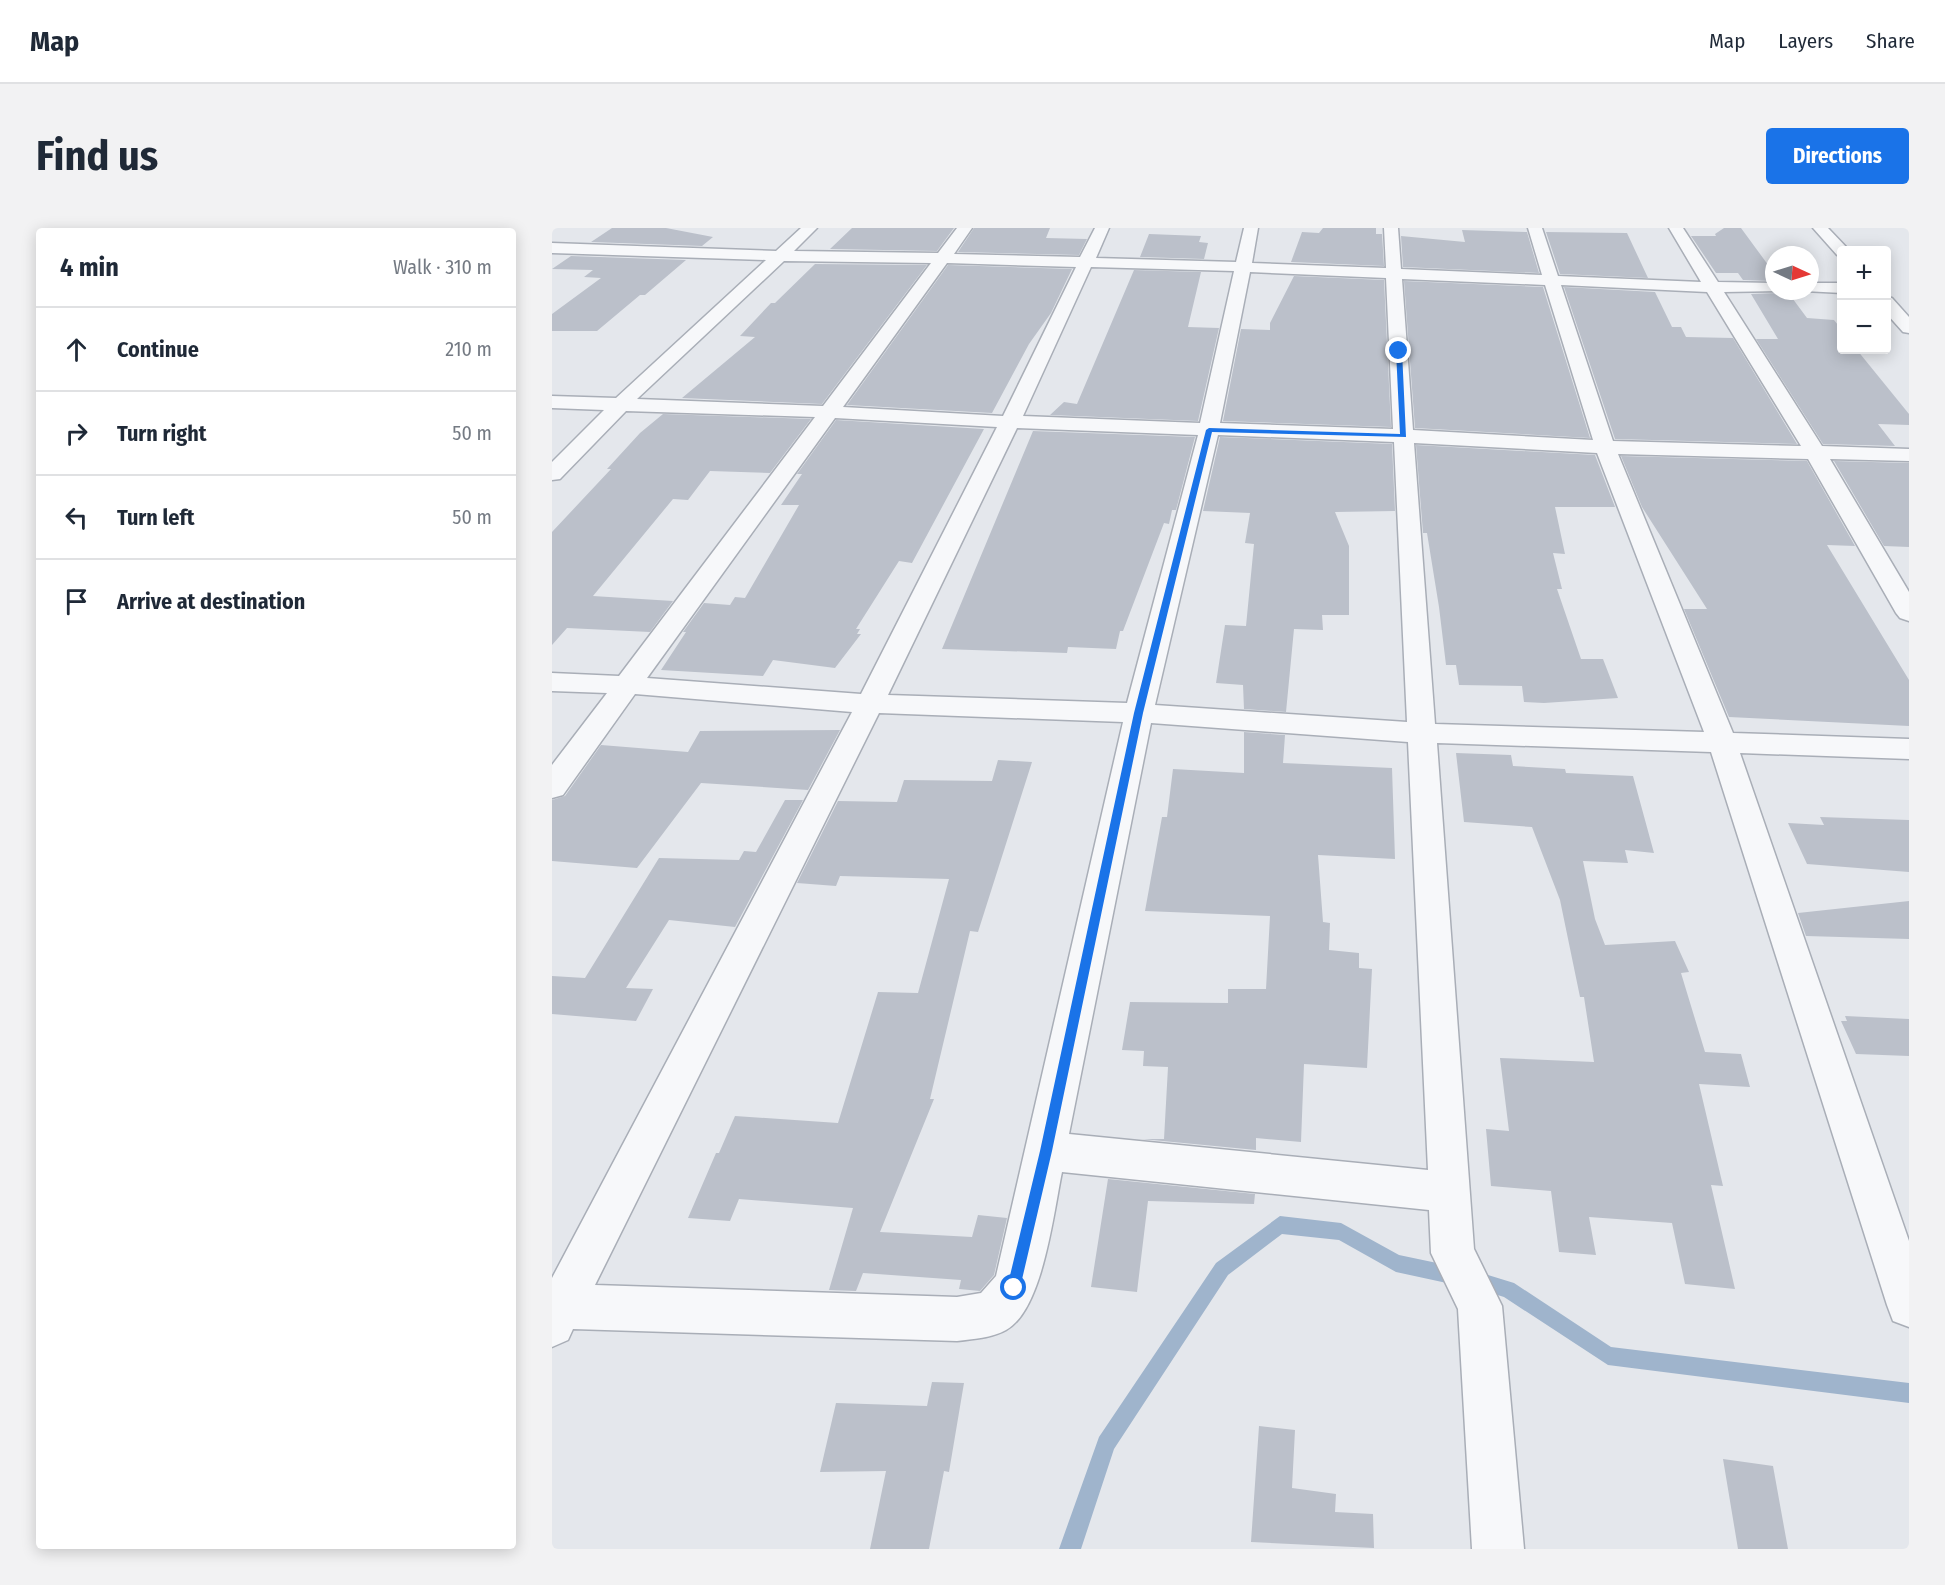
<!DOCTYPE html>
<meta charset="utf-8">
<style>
:root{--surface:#fff;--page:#f2f2f3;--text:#1f2937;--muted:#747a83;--line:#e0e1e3;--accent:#1a73e8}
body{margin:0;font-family:"Fira Sans Condensed",sans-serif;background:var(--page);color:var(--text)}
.controls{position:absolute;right:18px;top:18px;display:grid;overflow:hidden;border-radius:6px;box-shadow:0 3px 15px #0003}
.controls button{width:54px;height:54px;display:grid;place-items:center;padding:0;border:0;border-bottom:2px solid var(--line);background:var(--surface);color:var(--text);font:30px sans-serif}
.compass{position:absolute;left:1213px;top:18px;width:54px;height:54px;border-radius:50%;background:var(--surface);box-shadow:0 3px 15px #0003;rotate:94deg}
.stop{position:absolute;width:18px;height:18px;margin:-14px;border:4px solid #1a73e8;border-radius:50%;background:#fff}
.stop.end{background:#1a73e8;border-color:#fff;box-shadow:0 2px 6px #0008}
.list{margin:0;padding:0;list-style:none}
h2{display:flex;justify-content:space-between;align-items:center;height:78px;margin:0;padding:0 24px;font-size:26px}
h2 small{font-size:20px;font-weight:400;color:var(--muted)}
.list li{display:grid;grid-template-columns:39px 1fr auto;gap:18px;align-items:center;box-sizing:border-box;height:84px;padding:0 24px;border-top:2px solid var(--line)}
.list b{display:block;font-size:22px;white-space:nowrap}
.list em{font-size:20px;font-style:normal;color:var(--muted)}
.icon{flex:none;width:33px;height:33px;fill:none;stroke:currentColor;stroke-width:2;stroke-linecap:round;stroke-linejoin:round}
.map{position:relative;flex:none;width:1357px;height:1321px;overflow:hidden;border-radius:6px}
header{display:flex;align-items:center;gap:36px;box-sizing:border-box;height:84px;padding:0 30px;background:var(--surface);border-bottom:2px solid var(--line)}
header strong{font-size:28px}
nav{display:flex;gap:33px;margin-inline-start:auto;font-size:21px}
.intro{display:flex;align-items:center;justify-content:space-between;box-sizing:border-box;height:144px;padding:0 36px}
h1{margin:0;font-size:42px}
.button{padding:15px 27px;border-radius:6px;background:var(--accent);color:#fff;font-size:21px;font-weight:700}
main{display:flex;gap:36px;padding:0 36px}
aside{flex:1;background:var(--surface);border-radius:6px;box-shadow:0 3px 15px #0003}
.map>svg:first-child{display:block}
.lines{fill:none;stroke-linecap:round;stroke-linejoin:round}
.stream{fill:#9fb4cc;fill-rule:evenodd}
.building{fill:#bbc0ca}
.minor-casing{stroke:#a9aeb7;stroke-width:3}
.minor{fill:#f7f8fa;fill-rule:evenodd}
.route{fill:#1a73e8}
</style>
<header>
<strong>Map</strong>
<nav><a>Map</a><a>Layers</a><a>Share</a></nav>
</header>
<div class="intro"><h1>Find us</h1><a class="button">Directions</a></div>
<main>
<aside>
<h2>4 min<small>Walk · 310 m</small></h2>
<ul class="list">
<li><svg class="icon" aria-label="ahead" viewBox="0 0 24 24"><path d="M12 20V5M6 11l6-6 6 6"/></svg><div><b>Continue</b></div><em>210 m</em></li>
<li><svg class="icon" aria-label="right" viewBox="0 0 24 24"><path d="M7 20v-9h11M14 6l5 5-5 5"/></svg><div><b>Turn right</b></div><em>50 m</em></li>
<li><svg class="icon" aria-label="left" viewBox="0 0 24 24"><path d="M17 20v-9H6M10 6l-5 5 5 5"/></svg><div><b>Turn left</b></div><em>50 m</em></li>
<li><svg class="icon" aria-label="arrive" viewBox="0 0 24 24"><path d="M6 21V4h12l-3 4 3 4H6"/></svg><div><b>Arrive at destination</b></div></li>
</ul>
</aside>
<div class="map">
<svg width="1357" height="1321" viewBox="0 0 1357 1321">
<rect width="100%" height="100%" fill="#e4e7ec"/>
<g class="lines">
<path class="stream" d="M728,988L789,995L847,1027L904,1039L910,1042L913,1048L910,1054L904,1057L844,1044L787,1012L730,1006L676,1047L562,1221L529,1321H507L547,1209L664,1035Z
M923,1043L962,1055L1059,1119L1357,1155V1175L1056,1137L952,1069L917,1058L914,1052L917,1046Z"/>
</g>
<path class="building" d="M60,0H114L161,9L150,18L39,14Z
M300,0H402L385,23L278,21Z
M422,0H498L494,10L535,11L527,27L406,24Z
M771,0H824V6H830L832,38L739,34L750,4L767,5Z
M1172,0H1189L1222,45V53L1191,52L1186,45H1164L1139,8H1164L1163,6Z
M910,2L975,4L987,45L851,39L849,8L913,14Z
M994,4L1075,5L1096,50L1008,46Z
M597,6L649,8L647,14L656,15L652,31L588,29Z
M19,28L134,32L93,67H88L45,103H0V86L49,50L32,49L41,42L0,41Z
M263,36L375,37L270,176L130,170L203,109L188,108L219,75H223Z
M396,37L520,41L499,85L477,116L440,185L295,177Z
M582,42L649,44L636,99L667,100L646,193L498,187L512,174L525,176Z
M742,48L832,52L839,199L671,193L689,101L718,102V95Z
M852,53L991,59L1038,210L863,200Z
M1012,59L1103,64L1120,99H1129L1134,109L1181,110L1245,216L1063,211Z
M1230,63H1235L1255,90L1282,92L1290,102V122H1305L1357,186V197L1326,196L1343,218L1271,216L1204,111H1226L1199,66L1228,65Z
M111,186L259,191L218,245L158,243L136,272L121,271L41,368L121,373L98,404L15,400L0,417V304L59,241H55L88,205Z
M284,192L432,201L360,335L347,333L304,401H308L305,406H309L283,440L221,432L211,448L109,442L134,404H131L152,375L178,377L183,369L193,370L247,277H229L250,246H245Z
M481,203L643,209L624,282H620L617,296L612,295L571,403H568L564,421L516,419L515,425L390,421Z
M668,209L840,216L843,283L783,284L797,318V387H770L771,402L742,401L734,484L692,481L691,457L664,455L673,397L694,398L702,316L693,315L698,285L651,283Z
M864,217L1043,227L1063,279H1003L1013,326L1001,325L1010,361H1005L1029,431H1051L1066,470L992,475L972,474L970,458L907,457L904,437H894L887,379L875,305H871Z
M1069,228L1255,233L1303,318L1275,317L1357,452V498L1177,489L1132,381H1155L1090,279Z
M1282,233L1357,235V319L1332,318Z
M288,502L256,562L149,555L85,640L0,633V572L13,568L49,517L136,524L148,503Z
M692,504L733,507L731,535L840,540L843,631L766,627L771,694L778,695L777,722L807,725V740L820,741L815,840L752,836L749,914L704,910V922L590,911H612L616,839L591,838L592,823L570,822L578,774L676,775V761H714L718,688L593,683L610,589H615L621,541L692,545Z
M904,525L959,527L961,538L1013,541L1014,545L1081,548L1102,625L1073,622L1076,635L1031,633L1043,691L1053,717L1123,713L1137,744L1129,745L1153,824L1189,826L1198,859L1147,856L1171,958L1159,957L1183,1061L1133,1056L1120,995L1037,989L1044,1027L1007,1024L999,963L939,958L934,901L957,903L948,830L1042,834L1032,769H1028L1008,672L980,599L912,594Z
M446,532L480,534L426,704L418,703L378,871H382L328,1004L420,1009L426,987L455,990L442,1047L428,1063L407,1061L409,1052L311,1045L304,1063L277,1062L301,980L187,971L178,993L136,990L164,925H167L183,888L286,895L326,764L366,765L397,651L288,648L284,658L245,655L286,573L345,574L352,552L440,553Z
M233,572H251L183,699L117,692L74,760L101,761L84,793L0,786V748L33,750L107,630L187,632L192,623L204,624Z
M1268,589L1357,592V644L1255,636L1236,595L1272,597Z
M1357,673V711L1254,708L1246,685Z
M1293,788L1357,791V828L1304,826L1289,793H1295Z
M556,951L703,966L702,976L596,973L585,1064L539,1059Z
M380,1154L412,1155L397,1244L392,1243L377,1321H318L334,1243L268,1244L284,1175L375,1178Z
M707,1198L743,1202L740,1260L784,1266L783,1284L821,1286L822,1320L699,1314Z
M1171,1231L1221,1238L1236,1321H1186Z"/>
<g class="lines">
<defs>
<path id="minor" d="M249,0H265L242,23L386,25L405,0H420L402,26L528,29L543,0H557L544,30L684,34L692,0H706L700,35L834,40L832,0H846L849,41L990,47L976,0H990L1006,48L1149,54L1117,0H1131L1166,54L1222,55V63H1228L1172,64L1270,218L1357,221V233L1278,231L1357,364V393L1348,390L1344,385L1256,231L1066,226L1181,505L1357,511V531L1188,525L1357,1013V1099L1341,1093L1335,1077L1159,524L885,515L922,1021L950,1078L972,1321H920L906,1081L879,1025L877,982L510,944C502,982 491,1082 454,1102C440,1110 421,1111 405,1113L21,1101L16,1112L0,1119V1050L300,484L83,466L11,567L0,570V537L55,465L0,463V445L67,448L263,189L74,183L8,251L0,252V234L52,182L0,180V168L64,170L214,32L0,25V15L224,23ZM232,33L379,35L271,178L85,171ZM395,35L524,39L451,188L291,179ZM539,39L682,43L648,195L471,188ZM698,44L834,50L841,201L668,195ZM850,51L993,57L1041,212L861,202ZM1009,57L1155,64L1249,218L1061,213ZM283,190L445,199L309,466L95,450ZM465,200L646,207L575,475L336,467ZM666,207L842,214L855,494L603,477ZM862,215L1045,225L1152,504L883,496ZM327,485L571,494L444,1048L429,1065L405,1069L43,1057ZM599,495L856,514L876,942L517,906Z
M1261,0H1276L1297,22H1290V28L1285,27Z
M1258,55H1290V65L1252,63H1258Z
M1334,69L1340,70L1357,89V105L1351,104L1334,85Z"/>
</defs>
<use href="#minor" class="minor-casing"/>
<use href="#minor" class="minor"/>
</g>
<path class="route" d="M847,122L850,123L854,209L660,204L591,485L500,923L468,1060L466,1064L462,1066L457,1064L455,1060L488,923L582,485L654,202L657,200L848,206L844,123Z"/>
</svg>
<div class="controls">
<button>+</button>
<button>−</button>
</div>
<svg class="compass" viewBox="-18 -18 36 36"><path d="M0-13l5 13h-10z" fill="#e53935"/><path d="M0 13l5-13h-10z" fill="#747a83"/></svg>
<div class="stop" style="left:462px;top:1060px"></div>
<div class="stop end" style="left:847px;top:123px"></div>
</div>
</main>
